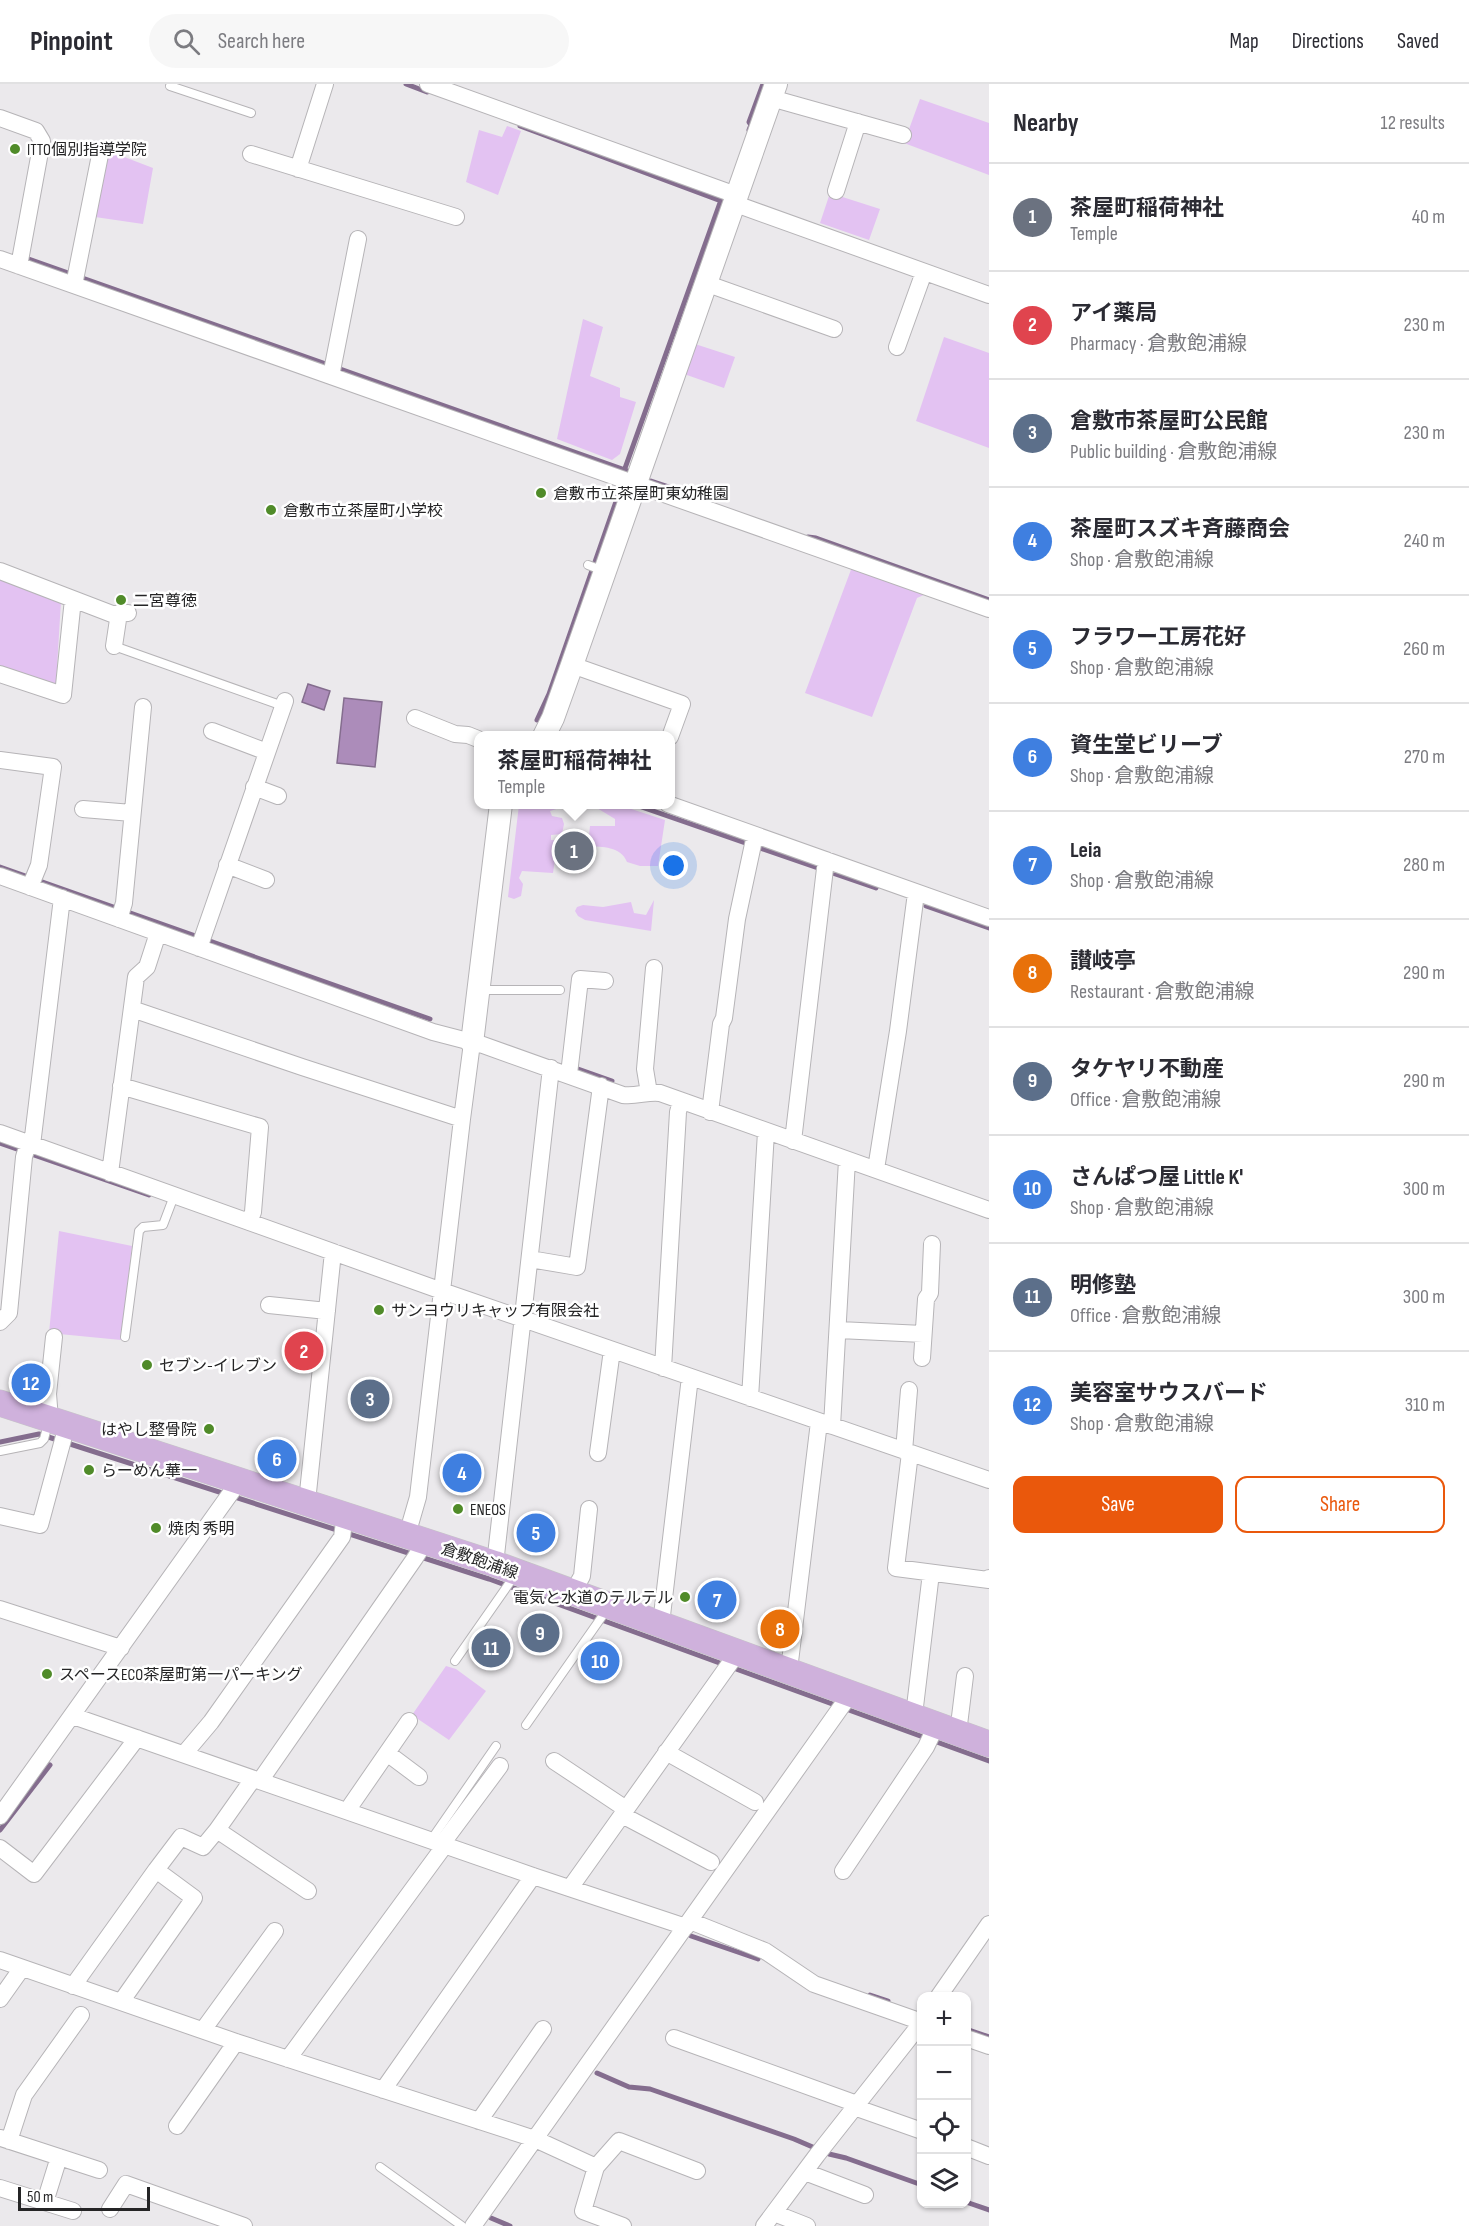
<!DOCTYPE html>
<meta charset="utf-8">
<style>
:root{--surface:#fff;--page:#f7f7f7;--text:#2b2b33;--muted:#7c7c81;--line:#e1e1e2;--accent:#ea580c}
body{margin:0;font-family:"Sofia Sans Condensed","Noto Sans JP",sans-serif;background:var(--page);color:var(--text)}
.controls{position:absolute;right:18px;bottom:18px;display:grid;overflow:hidden;border-radius:12px;box-shadow:0 2px 4px #0004}
.controls button{width:54px;height:54px;display:grid;place-items:center;padding:0;border:0;border-bottom:2px solid var(--line);background:var(--surface);color:var(--text);font:30px sans-serif}
.scale{position:absolute;left:18px;bottom:15px;width:132px;box-sizing:border-box;padding-left:6px;border:3px solid #252526;border-top:0;font-size:16px;line-height:21px;white-space:nowrap;color:#252526;-webkit-text-stroke:4px #fff;paint-order:stroke}
.you{position:absolute;left:674px;top:782px;width:21px;height:21px;margin:-15px;border:4px solid #fff;border-radius:50%;background:#1a73e8;box-shadow:0 0 0 9px #1a73e833}
.badge{display:grid;place-items:center;width:39px;height:39px;border-radius:50%;background:var(--accent);color:#fff;font-size:20px;font-weight:700}
.pin{position:absolute;translate:-50% -50%;border:3px solid #fff;box-shadow:0 2px 6px #0006}
.popup{position:absolute;left:474px;top:647px;width:201px;height:78px;box-sizing:border-box;display:grid;place-content:center;border-radius:12px;background:var(--surface);filter:drop-shadow(0 2px 4px #0005);font-size:20px;white-space:nowrap;color:var(--muted)}
.popup b{font-size:22px;color:var(--text)}
.popup::after{content:'';position:absolute;left:50%;top:100%;margin-left:-12px;border:12px solid transparent;border-top-color:var(--surface)}
.list{margin:0;padding:0;list-style:none}
h2{display:flex;justify-content:space-between;align-items:center;height:78px;margin:0;padding:0 24px;font-size:26px}
h2 small{font-size:20px;font-weight:400;color:var(--muted)}
.list li{display:grid;grid-template-columns:39px 1fr auto;gap:18px;align-items:center;box-sizing:border-box;height:108px;padding:0 24px;border-top:2px solid var(--line)}
.list b{display:block;font-size:22px;white-space:nowrap}
.list p{margin:0;font-size:20px;white-space:nowrap;color:var(--muted)}
.list em{font-size:20px;font-style:normal;color:var(--muted)}
.actions{display:flex;gap:12px;padding:18px 24px}
.actions a{flex:1;padding:14px 0;border:2px solid var(--accent);border-radius:12px;text-align:center;font-size:21px;color:var(--accent)}
.actions .main{background:var(--accent);color:#fff}
.icon{flex:none;width:33px;height:33px;fill:none;stroke:currentColor;stroke-width:2;stroke-linecap:round;stroke-linejoin:round}
.map{position:relative;flex:none;width:989px;height:2142px;overflow:hidden}
header{display:flex;align-items:center;gap:36px;box-sizing:border-box;height:84px;padding:0 30px;background:var(--surface);border-bottom:2px solid var(--line)}
header strong{font-size:28px}
nav{display:flex;gap:33px;margin-inline-start:auto;font-size:21px}
.search{width:420px;height:54px;background:var(--page);display:flex;align-items:center;gap:15px;box-sizing:border-box;padding:0 21px;border-radius:33px;color:var(--muted);font-size:22px}
main{display:flex}
aside{flex:1;background:var(--surface)}
.map>svg:first-child{display:block}
.green{fill:#e3c2f2}
.water{fill:#ac8cba;stroke:#846d8e;stroke-width:1.5}
.lines{fill:none;stroke-linecap:round;stroke-linejoin:round}
.stream{stroke:#846d8e;stroke-width:5}
.lane-casing{stroke:#b6b4b7;stroke-width:10}
.street-casing{stroke:#b6b4b7;stroke-width:18}
.secondary-casing{stroke:#b6b4b7;stroke-width:24}
.primary-casing{stroke:#c6c6c7;stroke-width:27}
.lane{stroke:#fff;stroke-width:8}
.street{stroke:#fff;stroke-width:16}
.secondary{stroke:#fff;stroke-width:22}
.primary{stroke:#cfb1dc;stroke-width:26}
.poi-dot{fill:#508b29;stroke:#fff;stroke-width:2}
.labels{text-anchor:middle;stroke-width:5;stroke-linejoin:round;paint-order:stroke}
.poi-label{font-size:16px;fill:#252526;stroke:#fff;text-anchor:start}
.street-label{font-size:16px;fill:#252526;stroke:#fff}
</style>
<header>
<strong>Pinpoint</strong>
<div class="search"><svg class="icon" aria-label="search" viewBox="0 0 24 24"><circle cx="10" cy="10" r="6"/><path d="M15 15l6 6"/></svg>Search here</div>
<nav><a>Map</a><a>Directions</a><a>Saved</a></nav>
</header>
<main>
<div class="map">
<svg width="989" height="2142" viewBox="0 0 989 2142">
<rect width="100%" height="100%" fill="#ebe9ec"/>
<path class="green" d="M920,15L989,39V91L904,59Z
M507,42L521,47L498,111L466,98L479,46L502,53Z
M106,66L153,84L143,140L95,133Z
M830,109L880,125L869,156L820,139Z
M583,235L603,243L590,292L620,304V313L636,318L620,370L612,376L557,355Z
M944,253L989,269V364L916,337Z
M695,260L735,273L724,304L684,290Z
M852,483L928,509L917,514L872,633L805,609Z
M0,495L61,517L56,600L0,582Z
M519,721H569L550,727L552,732L562,734L564,740L562,750L551,751V756L563,757L561,769H556L553,789L522,787L519,794L523,800L521,812L514,815L508,813Z
M592,721H619L665,736L658,782H640L627,778C621,762 602,763 588,762L590,742H615V735Z
M654,816L651,847L585,836L578,832L575,827L577,823L583,821L603,823L631,818L634,829L646,831Z
M59,1147L132,1162L121,1256L49,1249Z
M446,1582L456,1585L486,1607L449,1656L412,1631Z"/>
<path class="water" d="M308,600L330,607L324,626L302,618Z
M344,614L382,618L375,683L337,679Z"/>
<g class="lines">
<path class="stream" d="M406,0L427,8
M520,42L721,117
M749,46L751,41L749,38L763,0
M23,173L628,387
M624,387L721,116
M651,397L672,404
M808,453L816,454L989,516
M537,636L549,610L619,409
M633,720L876,804
M0,783L430,935
M926,822L989,844
M578,985L612,997
M0,1059L149,1111
M0,1358L39,1350L489,1495L989,1677
M0,1746L50,1681
M691,1852L758,1875
M870,1911L888,1917
M966,1945L989,1953
M597,1989L629,2003L650,2005L794,2055L829,2070L846,2074L922,2101
M966,2118L989,2126
M491,2134L510,2142"/>
<defs>
<path id="lane" d="M171,0L170,2L251,29
M588,481L604,487
M114,562L283,622
M479,906H560
M125,1253L139,1147L143,1143L163,1141L174,1112
M0,1367L40,1359L44,1355L49,1336
M455,1577L515,1491
M526,1641L608,1524
M431,1756L496,1662
M380,2083L462,2142"/>
<path id="street" d="M428,0L736,111
M771,14L903,51
M0,34L36,47L42,57L19,182
M251,70L456,133
M298,85L325,0
M836,107L858,38
M733,119L989,211
M0,175L989,525
M705,199L834,245
M74,201L101,66
M897,263L924,188
M331,292L358,155
M0,487L112,530L128,529
M114,562L119,529
M572,581L682,620L670,653
M0,590L63,611L73,515
M415,634L455,650L468,651L478,655
M212,647L267,668
M0,676L53,683L39,781L30,803
M254,703L278,712
M668,720L989,834
M83,725L132,729
M227,781L266,796
M0,792L433,948L483,961L623,1011C636,1013 648,1007 660,1009L989,1126
M119,835L124,819L143,623
M199,864L285,617
M132,925L302,983L462,1035
M569,990L580,895L605,897
M121,1002L260,1043L253,1128L249,1138
M649,1009L645,985L654,884
M710,1028L721,940L724,934L737,835L755,751
M0,1049L442,1207L989,1396
M793,1057L826,776
M32,1061L62,814
M876,1085L898,947L916,809
M110,1089L136,893L147,883L158,849
M530,1175L577,1183L601,1002
M269,1221L327,1227
M0,1238L9,1229L24,1073L28,1060
M839,1246L923,1250
M922,1274L926,1215L930,1209L932,1160
M663,1284L678,1028L681,1017
M750,1314L766,1048
M50,1335L48,1310L54,1253
M832,1342L847,1076
M904,1367L909,1306
M598,1369L612,1266
M910,1369L896,1484L989,1496V1494
M307,1418L333,1168
M0,1432L40,1441L67,1341
M407,1451L418,1413L462,1035L472,959
M495,1480L551,984
M573,1508L582,1492L589,1425
M0,1525L121,1564
M661,1540L690,1293
M789,1586L819,1338
M914,1631L931,1489
M73,1632L533,1792L686,1843
M958,1649L965,1592
M666,1668L755,1718
M387,1669L419,1693
M184,1670L211,1638L342,1453L345,1431
M554,1677L626,1725
M253,1695L217,1746L308,1807
M260,1697L415,1474L420,1466L423,1456
M349,1728L351,1721L409,1637
M622,1731L711,1778
M0,1732L240,1396
M442,1760L500,1682
M0,1764L34,1790L137,1654
M843,1787L926,1663L937,1640
M570,1804L738,1568
M690,1837L765,1867L814,1900L922,1938
M0,1876L236,1958L535,2055L596,2083L583,2127L623,2142
M73,1902L156,1786
M939,1912L989,1840
M0,1915L22,1884
M121,1918L194,1814L156,1786L181,1753L203,1763L217,1746
M203,1946L275,1847
M674,1954L857,2020
M966,1954L989,1962
M288,1975L445,1761
M383,2006L533,1792
M854,2023L922,2047
M479,2037L543,1945
M177,2042L236,1958
M1,2054L99,2086
M9,2057L24,2011L81,1931
M966,2063L989,2072
M596,2083L619,2057L697,2087
M805,2088L865,2111
M0,2104L73,2127
M45,2118L59,2073
M110,2125L126,2100L244,2142
M774,2129L807,2142
M473,2142L851,1609
M764,2142L817,2071L922,1938"/>
<path id="secondary" d="M544,652L553,634L572,581L776,0
M472,959L501,720"/>
<path id="primary" d="M0,1319L495,1480L989,1660"/>
</defs>
<use href="#lane" class="lane-casing"/>
<use href="#street" class="street-casing"/>
<use href="#secondary" class="secondary-casing"/>
<use href="#primary" class="primary-casing"/>
<use href="#lane" class="lane"/>
<use href="#street" class="street"/>
<use href="#secondary" class="secondary"/>
<use href="#primary" class="primary"/>
</g>
<g class="poi-dot">
<circle cx="15" cy="65" r="6"/>
<circle cx="541" cy="409" r="6"/>
<circle cx="271" cy="426" r="6"/>
<circle cx="121" cy="516" r="6"/>
<circle cx="379" cy="1226" r="6"/>
<circle cx="147" cy="1281" r="6"/>
<circle cx="209" cy="1345" r="6"/>
<circle cx="89" cy="1386" r="6"/>
<circle cx="458" cy="1425" r="6"/>
<circle cx="156" cy="1444" r="6"/>
<circle cx="685" cy="1513" r="6"/>
<circle cx="47" cy="1590" r="6"/>
</g>
<g class="labels">
<g class="poi-label">
<text x="27" y="71">ITTO個別指導学院</text>
<text x="553" y="415">倉敷市立茶屋町東幼稚園</text>
<text x="283" y="432">倉敷市立茶屋町小学校</text>
<text x="133" y="522">二宮尊徳</text>
<text x="391" y="1232">サンヨウリキャップ有限会社</text>
<text x="159" y="1287">セブン-イレブン</text>
<text x="197" y="1351" text-anchor="end">はやし整骨院</text>
<text x="101" y="1392">らーめん華一</text>
<text x="470" y="1431">ENEOS</text>
<text x="168" y="1450">焼肉 秀明</text>
<text x="673" y="1519" text-anchor="end">電気と水道のテルテル</text>
<text x="59" y="1596">スペースECO茶屋町第一パーキング</text>
</g>
<g class="street-label">
<text transform="translate(480 1476) rotate(19)" y="6">倉敷飽浦線</text>
</g>
</g>
</svg>
<div class="controls">
<button>+</button>
<button>−</button>
<button><svg class="icon" aria-label="locate" viewBox="0 0 24 24"><circle cx="12" cy="12" r="6"/><path d="M12 2v4M12 18v4M2 12h4M18 12h4"/></svg></button>
<button><svg class="icon" aria-label="layers" viewBox="0 0 24 24"><path d="M12 4l9 5-9 5-9-5zM3 14l9 5 9-5"/></svg></button>
</div>
<div class="scale">50 m</div>
<div class="you"></div>
<div class="pin badge" style="left:574px;top:767px;background:#6b7280">1</div>
<div class="popup"><b>茶屋町稲荷神社</b>Temple</div>
<div class="pin badge" style="left:304px;top:1267px;background:#e0444e">2</div>
<div class="pin badge" style="left:370px;top:1315px;background:#5c6f8a">3</div>
<div class="pin badge" style="left:462px;top:1389px;background:#3f7fe0">4</div>
<div class="pin badge" style="left:536px;top:1449px;background:#3f7fe0">5</div>
<div class="pin badge" style="left:277px;top:1375px;background:#3f7fe0">6</div>
<div class="pin badge" style="left:717px;top:1516px;background:#3f7fe0">7</div>
<div class="pin badge" style="left:780px;top:1545px;background:#e8710a">8</div>
<div class="pin badge" style="left:540px;top:1549px;background:#5c6f8a">9</div>
<div class="pin badge" style="left:600px;top:1577px;background:#3f7fe0">10</div>
<div class="pin badge" style="left:491px;top:1564px;background:#5c6f8a">11</div>
<div class="pin badge" style="left:31px;top:1299px;background:#3f7fe0">12</div>
</div>
<aside>
<h2>Nearby<small>12 results</small></h2>
<ul class="list">
<li><span class="badge" style="background:#6b7280">1</span><div><b>茶屋町稲荷神社</b><p>Temple</p></div><em>40 m</em></li>
<li><span class="badge" style="background:#e0444e">2</span><div><b>アイ薬局</b><p>Pharmacy · 倉敷飽浦線</p></div><em>230 m</em></li>
<li><span class="badge" style="background:#5c6f8a">3</span><div><b>倉敷市茶屋町公民館</b><p>Public building · 倉敷飽浦線</p></div><em>230 m</em></li>
<li><span class="badge" style="background:#3f7fe0">4</span><div><b>茶屋町スズキ斉藤商会</b><p>Shop · 倉敷飽浦線</p></div><em>240 m</em></li>
<li><span class="badge" style="background:#3f7fe0">5</span><div><b>フラワー工房花好</b><p>Shop · 倉敷飽浦線</p></div><em>260 m</em></li>
<li><span class="badge" style="background:#3f7fe0">6</span><div><b>資生堂ビリーブ</b><p>Shop · 倉敷飽浦線</p></div><em>270 m</em></li>
<li><span class="badge" style="background:#3f7fe0">7</span><div><b>Leia</b><p>Shop · 倉敷飽浦線</p></div><em>280 m</em></li>
<li><span class="badge" style="background:#e8710a">8</span><div><b>讃岐亭</b><p>Restaurant · 倉敷飽浦線</p></div><em>290 m</em></li>
<li><span class="badge" style="background:#5c6f8a">9</span><div><b>タケヤリ不動産</b><p>Office · 倉敷飽浦線</p></div><em>290 m</em></li>
<li><span class="badge" style="background:#3f7fe0">10</span><div><b>さんぱつ屋 Little K'</b><p>Shop · 倉敷飽浦線</p></div><em>300 m</em></li>
<li><span class="badge" style="background:#5c6f8a">11</span><div><b>明修塾</b><p>Office · 倉敷飽浦線</p></div><em>300 m</em></li>
<li><span class="badge" style="background:#3f7fe0">12</span><div><b>美容室サウスバード</b><p>Shop · 倉敷飽浦線</p></div><em>310 m</em></li>
</ul>
<div class="actions"><a class="main">Save</a><a>Share</a></div>
</aside>
</main>
